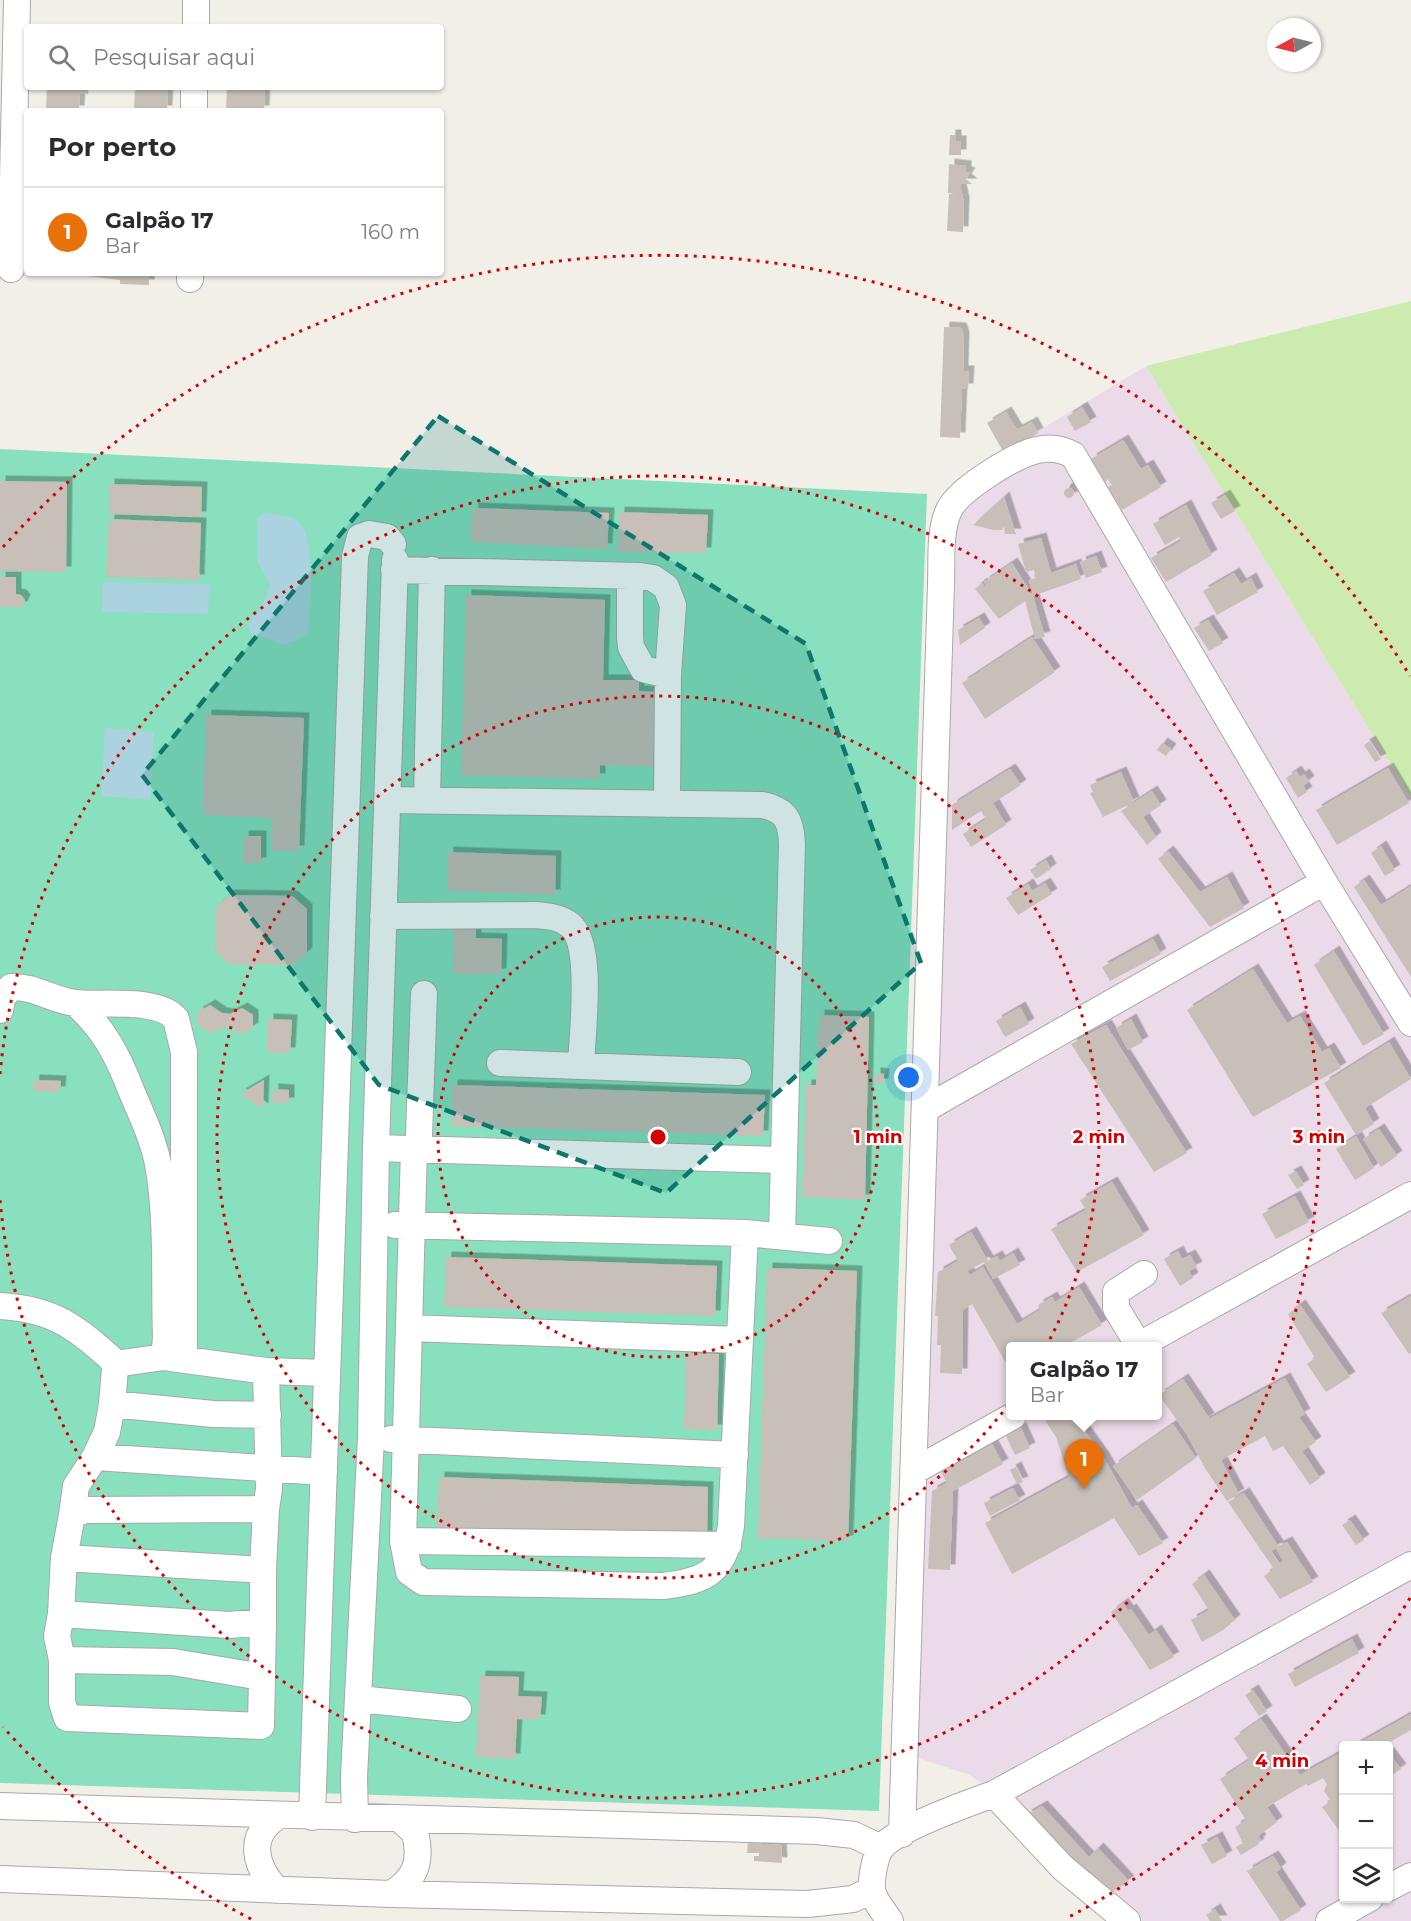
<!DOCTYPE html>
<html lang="pt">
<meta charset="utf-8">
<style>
:root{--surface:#fff;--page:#f7f7f7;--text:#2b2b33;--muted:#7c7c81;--line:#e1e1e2;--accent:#db2777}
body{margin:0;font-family:Montserrat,sans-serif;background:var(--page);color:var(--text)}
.controls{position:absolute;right:18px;bottom:18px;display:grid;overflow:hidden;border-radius:6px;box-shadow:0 2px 4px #0004}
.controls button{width:54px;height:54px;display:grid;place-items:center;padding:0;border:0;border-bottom:2px solid var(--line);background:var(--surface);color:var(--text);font:30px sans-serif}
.compass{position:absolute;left:1267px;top:18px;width:54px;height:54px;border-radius:50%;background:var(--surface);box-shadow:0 2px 4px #0004;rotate:263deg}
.you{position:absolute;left:909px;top:1078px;width:21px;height:21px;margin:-15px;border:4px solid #fff;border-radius:50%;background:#1a73e8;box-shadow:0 0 0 9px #1a73e833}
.badge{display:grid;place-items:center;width:39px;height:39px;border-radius:50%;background:var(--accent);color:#fff;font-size:20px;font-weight:700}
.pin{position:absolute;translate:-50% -50px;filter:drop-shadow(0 2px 3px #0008)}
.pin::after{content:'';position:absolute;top:32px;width:21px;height:18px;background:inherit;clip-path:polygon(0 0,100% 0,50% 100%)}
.popup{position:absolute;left:1006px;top:1342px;width:156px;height:78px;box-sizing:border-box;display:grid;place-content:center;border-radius:6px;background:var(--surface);filter:drop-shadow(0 2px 4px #0005);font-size:20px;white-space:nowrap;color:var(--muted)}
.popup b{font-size:22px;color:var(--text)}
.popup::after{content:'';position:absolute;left:50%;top:100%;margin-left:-12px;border:12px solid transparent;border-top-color:var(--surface)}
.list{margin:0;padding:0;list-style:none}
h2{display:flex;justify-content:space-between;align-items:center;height:78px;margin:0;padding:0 24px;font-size:26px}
h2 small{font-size:20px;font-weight:400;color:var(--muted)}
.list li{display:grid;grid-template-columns:39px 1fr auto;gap:18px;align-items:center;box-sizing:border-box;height:90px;padding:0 24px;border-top:2px solid var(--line)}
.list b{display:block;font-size:22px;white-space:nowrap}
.list p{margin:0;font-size:20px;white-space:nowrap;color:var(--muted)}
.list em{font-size:20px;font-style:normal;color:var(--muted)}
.icon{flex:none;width:33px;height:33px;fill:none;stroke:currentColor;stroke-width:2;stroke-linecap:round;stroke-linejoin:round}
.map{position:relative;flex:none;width:1411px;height:1921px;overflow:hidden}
.search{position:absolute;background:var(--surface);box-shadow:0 2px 4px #0004;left:24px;top:24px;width:420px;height:66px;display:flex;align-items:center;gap:15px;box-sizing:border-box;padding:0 21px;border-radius:6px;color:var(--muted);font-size:22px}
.panel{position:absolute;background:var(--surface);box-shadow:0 2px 4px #0004;left:24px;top:108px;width:420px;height:168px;border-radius:6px}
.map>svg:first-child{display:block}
.industrial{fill:#ebdbe8;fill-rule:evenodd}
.grass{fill:#cdebb0}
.pitch{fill:#88e0be}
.water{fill:#aad3df}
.building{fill:#c7bfb8;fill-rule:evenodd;filter:url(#shadow)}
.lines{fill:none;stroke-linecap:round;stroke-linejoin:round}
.minor-casing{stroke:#a9a9a9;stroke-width:28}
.minor{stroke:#fff;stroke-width:26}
.marked{fill:#0f766e;fill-opacity:0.2;stroke:#0f766e;stroke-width:4.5;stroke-dasharray:12 8;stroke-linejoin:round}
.ring{fill:none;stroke:#d40000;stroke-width:3;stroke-dasharray:3 6}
.centre{fill:#d40000;stroke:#fff;stroke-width:3}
.ring-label{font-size:18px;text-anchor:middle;font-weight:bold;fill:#d40000;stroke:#fff;stroke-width:4.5;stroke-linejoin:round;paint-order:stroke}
</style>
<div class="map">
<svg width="1411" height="1921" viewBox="0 0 1411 1921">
<defs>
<filter id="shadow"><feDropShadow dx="5.5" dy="-5.5" stdDeviation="0" flood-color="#0004"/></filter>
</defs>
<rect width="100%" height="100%" fill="#f2efe9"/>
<path class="industrial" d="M1146,366L1411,797V1921H1132L1028,1818L970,1775L918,1758L958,479ZM1010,1346H1158V1416H1010ZM1344,1746H1388V1898H1344Z"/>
<path class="grass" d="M1411,301V797L1146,366Z"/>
<path class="pitch" d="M0,449L927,494L879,1811L0,1783Z"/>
<path class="water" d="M265,513C274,515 291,515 297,520C318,535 309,611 308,635L283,645L250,633L248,625L265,600L270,584L257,561V518Z
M103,582L209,584L208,614L102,612Z
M105,728L154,732L150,800L101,796Z"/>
<path class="building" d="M47,87H89L88,94L80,93L79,111H46Z
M135,87H168L167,111H134Z
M227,87H265L264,111H226Z
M950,135H956V141H961V155H949Z
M949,164L966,166V172L970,173L966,179L972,184H960L964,203L963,232L947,231L949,194L954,193H948Z
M87,273H149V285L120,284V280L87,276Z
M944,327L961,328L964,337L963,371H969L968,389H962L960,438L940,437Z
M1082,407L1091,422L1075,431L1067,417Z
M1006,412L1017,430L1032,422L1038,433L1004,453L987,423Z
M1123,440L1141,469L1148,465L1161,487L1122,510L1108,487L1112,485L1108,479L1105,482L1091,459Z
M0,481L67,482L66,572L0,571Z
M109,484L202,487L201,517L109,514Z
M1064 493a5 5 0 1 1 10 0a5 5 0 1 1-10 0Z
M1225,495L1235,511L1221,519L1211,503Z
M1004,497L1016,534H1005L1004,526L1002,530H994L973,525Z
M1186,505L1212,555L1166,582L1151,558L1181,541L1179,537L1165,545L1153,524Z
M473,508L609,513L607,549L471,542Z
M619,512L708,515L706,553L618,552Z
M109,519L201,523L199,580L106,577Z
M1041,538L1051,573L1076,564L1081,579L1033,596L1045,637L1035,639L1025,601L999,619L975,589L982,583L985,587L987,586L984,582L1012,563L1033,596L1029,580L1036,578L1034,570L1026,572L1018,544Z
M1096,556L1102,572L1086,578L1080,562Z
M1234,573L1241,584L1251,578L1258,592L1217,615L1203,591Z
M0,577H16V594L21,595L25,600L22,607H0Z
M466,595L605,600L603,680H639V691L655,692L656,767L600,765V779L461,775Z
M979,618L985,628L960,645L958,630Z
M1208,620L1223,643L1209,651L1194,628Z
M1032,637L1055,672L985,719L962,683Z
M206,715L304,718L299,851H271L272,818L203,815Z
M1370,741L1381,759L1375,762L1364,745Z
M1162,743L1171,749L1166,756L1157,750Z
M1388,768L1409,803L1337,845L1316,810Z
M1010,769L1021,785L993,803L1006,825L971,847L963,834L986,819L981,811L952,830V805Z
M1296,771L1300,777L1304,774L1309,781L1303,786L1307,792L1298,798L1286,778Z
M1121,772L1134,802L1103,817L1090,793L1093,792L1090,785Z
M1152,791L1161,805L1143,817L1156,837L1147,845L1121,811Z
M243,836H261V863L244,864Z
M1381,846L1395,870L1385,876L1371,853Z
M1168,851L1200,892L1227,877L1244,908L1210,927L1158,859Z
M448,852L556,856L555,895L447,891Z
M1046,860L1051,869L1036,879L1030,870Z
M1364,880L1381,905L1411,886V977L1354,887Z
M1045,883L1052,894L1018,915L1006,898L1028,884L1032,891Z
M229,895L292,896L307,909V953L292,965L229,964L215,951L216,908Z
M454,928L476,929V938L502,939L501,974H453Z
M1153,939L1161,954L1110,981L1102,967Z
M1334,951L1384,1034L1363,1046L1314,965Z
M1253,969L1287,1023L1300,1016L1322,1052L1329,1048L1341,1068L1253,1117L1187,1010Z
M210,1005L222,1013L230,1014L242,1008L253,1015V1028L241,1035L228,1027L209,1033L198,1025V1012Z
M1020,1007L1029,1024L1005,1037L996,1021Z
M819,1015L869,1017L865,1200L802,1197L806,1085H816Z
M268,1019L292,1020L290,1053H267Z
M1131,1019L1143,1042L1128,1050L1116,1028Z
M1106,1025L1187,1153L1154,1172L1071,1044Z
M1389,1042L1411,1079L1365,1108L1374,1124L1356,1135L1324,1083Z
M875,1073L884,1074L883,1084H875Z
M34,1080L61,1081L60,1092L33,1091Z
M264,1080L263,1109L240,1094Z
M452,1085L765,1095L763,1136L451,1126Z
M273,1089L289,1090V1103H272Z
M1379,1129L1397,1156L1381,1167L1363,1139Z
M1356,1136L1374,1168L1355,1180L1336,1149Z
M1296,1171L1304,1185L1297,1189L1288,1175Z
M1112,1182L1144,1235L1077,1272L1051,1229L1086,1210L1080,1200Z
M1295,1196L1309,1222L1276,1239L1262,1214Z
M971,1232L988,1261L997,1256L1000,1261L1013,1253L1020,1265L993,1279L984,1262L967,1271L970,1275L983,1267L1017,1324L1040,1310L1038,1305L1052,1297L1055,1302L1079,1287L1102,1325L1065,1346H1010V1370L972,1304L963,1310L962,1374L940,1373L941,1345H937L938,1316H935L938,1272L958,1261L949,1245Z
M1178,1251L1182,1259L1190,1255L1197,1267L1189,1271L1193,1278L1180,1286L1164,1259Z
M446,1257L717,1266L715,1316L444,1307Z
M767,1268L857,1271L848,1541L758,1538Z
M1411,1296V1353L1409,1354L1381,1313Z
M1300,1305L1350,1377L1326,1392L1307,1364L1315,1358L1288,1314Z
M686,1353L719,1354L717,1430L684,1429Z
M1285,1378L1305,1414L1299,1417L1316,1442L1302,1451L1320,1478L1310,1485L1283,1446L1273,1451L1265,1436L1221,1460L1239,1494L1227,1501L1205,1468L1186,1433L1159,1395L1183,1379L1209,1418L1198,1425Z
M1042,1416H1074L1104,1458L1132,1508L1137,1505L1163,1543L1139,1556L1114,1518L1012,1574L985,1523L1069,1477L1056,1437Z
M1173,1424L1196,1458L1137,1500L1113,1466Z
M1021,1428L1030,1448L1015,1455L1006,1436Z
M992,1444L1003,1464L953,1491L950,1570L928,1569L932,1491L947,1483L941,1472Z
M1016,1467L1023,1482L1017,1484L1010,1470Z
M439,1477L708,1487L707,1537L437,1528Z
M1013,1488L1020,1500L990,1516L984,1503Z
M1244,1493L1278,1546L1287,1542L1313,1582L1280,1599L1264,1576L1274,1569L1228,1502ZM1276,1548L1283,1561L1279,1564L1271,1551Z
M1350,1520L1364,1540L1356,1545L1342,1525Z
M1204,1575L1235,1620L1223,1630L1202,1642L1191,1620L1209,1610L1192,1584Z
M1123,1603L1128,1611L1131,1609L1149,1635L1156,1630L1174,1657L1150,1670L1111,1612Z
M1352,1639L1359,1653L1295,1687L1288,1674Z
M480,1676L519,1677L518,1696L542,1697L540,1720L517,1719L515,1759L476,1757Z
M1253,1690L1267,1711L1259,1716L1245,1695Z
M1411,1714V1730L1383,1746H1354Z
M1261,1719L1300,1775L1344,1751V1794L1338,1798L1344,1807V1837L1322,1807L1331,1801L1324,1791L1327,1784L1323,1778L1308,1786L1306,1784L1267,1807L1277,1822L1258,1836L1261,1840L1258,1842L1259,1844L1241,1855L1236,1847L1243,1843L1235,1827L1246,1820L1220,1779L1249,1760L1234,1738Z
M1388,1752L1401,1769L1388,1778Z
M1042,1806L1089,1857L1098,1848L1129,1881L1104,1898L1026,1815Z
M1217,1837L1227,1856L1212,1864L1201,1845Z
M748,1843L781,1845L782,1863L754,1861V1856H759V1853H747Z
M1273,1856L1281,1868L1276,1872L1301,1910L1283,1921H1280L1247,1871Z
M1215,1909L1222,1921H1210L1206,1915Z"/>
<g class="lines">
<defs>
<path id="minor" d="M196,27V0
M194,111V87
M11,269L17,0
M190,279V273
M394,570L640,576L653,578L666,587L673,605L668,675L667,804
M630,576V638L631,647L643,669L668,675
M388,800L762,805C786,810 791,820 792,844L782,1236
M427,800L432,570
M383,916L535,915C547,916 560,917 570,925C594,943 582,1036 581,1065
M75,1003C103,1027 118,1056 131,1090C141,1114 153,1138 158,1164C168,1220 164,1281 166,1338L164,1357
M0,1010L2,998L11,987C34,986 52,1000 75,1003C100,1006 159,997 176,1019L184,1052V1358
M500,1063L738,1072
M925,1109L1324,882
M419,1135L424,994
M376,1148L782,1160
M414,1148L403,1541L409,1572L423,1582L663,1586C707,1581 724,1572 731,1526L745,1233
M395,1225L745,1233L829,1241
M0,1306C55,1309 77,1328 117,1364
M409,1328L739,1340
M1138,1346L1411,1195
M1139,1346L1116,1308V1292L1144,1274
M112,1404L115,1368L122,1363L164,1357L266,1371L327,1373
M268,1415L213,1414L112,1404L107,1432L95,1457L324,1472
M391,1439L735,1455
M914,1471L1013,1416
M72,1515L76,1486L95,1457
M403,1541L728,1545
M263,1570L266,1509
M61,1614L64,1558
M62,1660V1702L67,1718L261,1726L262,1677L173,1662L62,1660L57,1636L61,1614L229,1625L263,1622V1570L64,1558L72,1515L85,1510L266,1509L269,1489L266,1371
M262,1677L263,1622
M358,1699L458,1709
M994,1794L1063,1868L1127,1921
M0,1806L817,1831L854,1835L881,1848
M312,1817L355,556L360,537L369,534L387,537L393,544
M355,1819L354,1777L371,1437L376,1148L395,560
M902,1834L941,584C942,561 939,531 949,510C959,489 1015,455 1037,450C1050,447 1062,449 1073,455L1324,882L1411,1023
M0,1879L391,1894L808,1904L853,1899L871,1890
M1388,1888L1411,1876
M277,1890C255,1867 246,1836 278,1816
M391,1894C416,1879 422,1861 415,1833L400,1819
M890,1921C884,1912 873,1899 872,1889C871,1879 875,1856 881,1848C897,1828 969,1803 994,1794L1411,1565
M1329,1921L1370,1898"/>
</defs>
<use href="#minor" class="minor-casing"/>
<use href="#minor" class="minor"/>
</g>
<path class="marked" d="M438,416L806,644L921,963L666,1193L379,1085L142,775Z"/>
<g class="ring">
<circle cx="658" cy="1137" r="220"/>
<circle cx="658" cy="1137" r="441"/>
<path d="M0 1074A661 661 0 1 1 0 1200"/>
<path d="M1410 1598A882 882 0 0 1 1065 1919M251 1919A882 882 0 0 1 3 1727M3 547A882 882 0 0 1 1410 676"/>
</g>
<circle cx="658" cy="1137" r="9" class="centre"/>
<g class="ring-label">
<text x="878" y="1143">1 min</text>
<text x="1099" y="1143">2 min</text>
<text x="1319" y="1143">3 min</text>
<text x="1282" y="1767">4 min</text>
</g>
</svg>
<div class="controls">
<button>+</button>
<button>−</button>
<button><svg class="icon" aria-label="layers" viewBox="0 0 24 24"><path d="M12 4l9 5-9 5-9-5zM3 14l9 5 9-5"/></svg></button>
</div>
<svg class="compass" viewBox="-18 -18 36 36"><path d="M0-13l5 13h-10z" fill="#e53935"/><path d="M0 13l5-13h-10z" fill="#7c7c81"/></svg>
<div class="you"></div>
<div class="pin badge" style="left:1084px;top:1489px;background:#e8710a">1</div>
<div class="popup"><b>Galpão 17</b>Bar</div>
<div class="search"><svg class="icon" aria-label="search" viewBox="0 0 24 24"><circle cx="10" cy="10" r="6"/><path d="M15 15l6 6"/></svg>Pesquisar aqui</div>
<section class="panel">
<h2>Por perto<small></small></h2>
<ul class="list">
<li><span class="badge" style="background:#e8710a">1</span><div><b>Galpão 17</b><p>Bar</p></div><em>160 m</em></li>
</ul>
</section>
</div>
